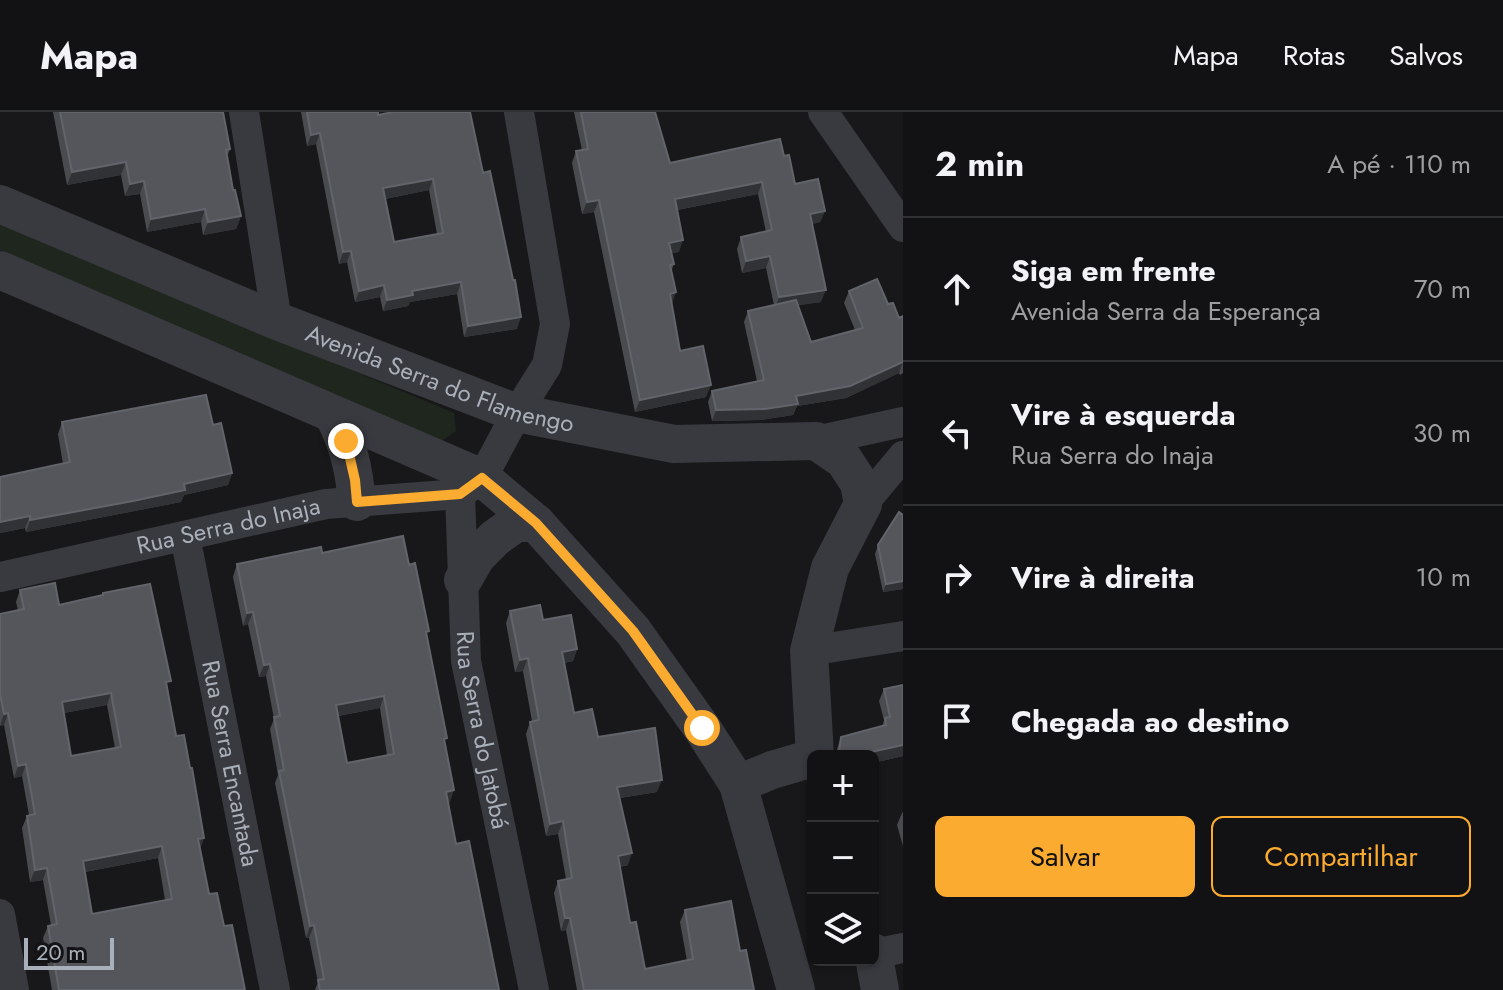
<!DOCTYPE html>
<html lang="pt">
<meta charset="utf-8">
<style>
:root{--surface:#121214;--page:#1f2022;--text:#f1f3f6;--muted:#9c9ea0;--line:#313234;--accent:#faab30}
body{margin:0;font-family:Jost,sans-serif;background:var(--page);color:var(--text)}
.controls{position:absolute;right:24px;bottom:24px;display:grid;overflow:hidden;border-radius:12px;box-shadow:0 2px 6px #0004}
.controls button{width:72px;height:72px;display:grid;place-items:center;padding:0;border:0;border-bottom:2px solid var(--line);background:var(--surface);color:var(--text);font:40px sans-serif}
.scale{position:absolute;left:24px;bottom:20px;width:90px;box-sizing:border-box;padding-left:8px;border:4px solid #aab0ba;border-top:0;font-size:22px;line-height:28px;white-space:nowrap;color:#aab0ba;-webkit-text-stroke:6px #131315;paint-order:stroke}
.stop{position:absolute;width:24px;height:24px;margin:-18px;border:6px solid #faab30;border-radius:50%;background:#fff}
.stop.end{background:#faab30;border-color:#fff;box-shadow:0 2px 8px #0008}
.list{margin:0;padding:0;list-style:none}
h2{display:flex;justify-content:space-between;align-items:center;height:104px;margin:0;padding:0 32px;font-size:34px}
h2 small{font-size:26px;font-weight:400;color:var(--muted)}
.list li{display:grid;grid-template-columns:52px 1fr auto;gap:24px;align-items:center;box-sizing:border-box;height:144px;padding:0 32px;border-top:2px solid var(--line)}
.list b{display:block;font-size:30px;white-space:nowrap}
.list p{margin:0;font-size:26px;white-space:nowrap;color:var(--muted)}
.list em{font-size:26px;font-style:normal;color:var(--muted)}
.actions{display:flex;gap:16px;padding:24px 32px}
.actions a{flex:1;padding:18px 0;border:2px solid var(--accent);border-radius:12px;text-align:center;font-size:28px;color:var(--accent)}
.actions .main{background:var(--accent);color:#111}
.icon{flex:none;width:44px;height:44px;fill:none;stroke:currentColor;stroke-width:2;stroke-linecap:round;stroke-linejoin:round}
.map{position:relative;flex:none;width:903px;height:878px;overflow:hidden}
header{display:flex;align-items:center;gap:48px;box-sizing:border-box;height:112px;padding:0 40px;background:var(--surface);border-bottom:2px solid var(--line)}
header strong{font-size:38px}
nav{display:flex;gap:44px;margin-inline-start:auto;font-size:28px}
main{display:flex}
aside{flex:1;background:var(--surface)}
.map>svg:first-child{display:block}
.green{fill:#1e261e}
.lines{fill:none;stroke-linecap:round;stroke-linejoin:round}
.minor{stroke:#393a3f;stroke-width:30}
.tertiary{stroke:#393a3f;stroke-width:38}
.wall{fill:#494b4f;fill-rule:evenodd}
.shaded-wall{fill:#313235}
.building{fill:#54565b;stroke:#61646a;stroke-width:2;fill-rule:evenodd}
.route{stroke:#faab30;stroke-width:10}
.labels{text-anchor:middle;stroke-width:6;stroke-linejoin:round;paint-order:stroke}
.street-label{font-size:24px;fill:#aab0ba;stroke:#131315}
</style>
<header>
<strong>Mapa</strong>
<nav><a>Mapa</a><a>Rotas</a><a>Salvos</a></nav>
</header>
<main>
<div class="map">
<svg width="903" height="878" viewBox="0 0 903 878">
<rect width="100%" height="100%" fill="#18181a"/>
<path class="green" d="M0,111L454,301L456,319L442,329L0,138Z"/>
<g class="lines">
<g class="minor">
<path d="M244,0L277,209"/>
<path id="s1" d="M519,0L555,212L547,253L517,301L482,366L460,382L466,549L534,878"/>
<path d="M823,0L903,115"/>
<path d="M816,329L903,310"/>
<path d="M863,392L903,344"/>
<path id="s2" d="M185,424L275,878"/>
<path id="s3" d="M0,465L326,392L460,382"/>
<path d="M809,539L903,524"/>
<path d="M0,802L14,878"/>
<path d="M873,842L903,836"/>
</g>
<g class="tertiary">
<path id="s4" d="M0,92L277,209L517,301L674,332L816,329L844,348L859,371L863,392L830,456L809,539L815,644"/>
<path d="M0,158L482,366L536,411L633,519L702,616L738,672L796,878"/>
<path d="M333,302C348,332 354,356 357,390"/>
<path d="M463,468L477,444L495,426L516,411H536"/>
<path d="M738,672L772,658L813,646"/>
<path d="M873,840L880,878"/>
</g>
</g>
<path class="wall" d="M53,0H223L230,37L227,45L233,78L241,104L236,117L203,123L201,110L147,120L140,82L125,84L121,63L67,73Z
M301,0H378V3L470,0L517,217L464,225L457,182L410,190L408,194L383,199L380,185L355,190L347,150L339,152L316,32L307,34ZM429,78L437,122L394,130L385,87Z
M574,0H655L670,51L784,44L795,72L825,99L820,110L812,112L821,190L798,193L811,230L855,218L844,191L849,179L888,192L899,206L903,204V261L900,263L899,261L846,286L797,294L793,303L761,308L712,309L708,290L712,279L757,269L744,210L748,199L774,193L766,156L742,161L737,137L741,125L766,120L758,82L677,98L679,140L672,141L674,152L671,160L672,192L680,239L706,285L635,300L594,100L582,102L572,51L576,39L582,38Z
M62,310L213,313L232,361L228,373L184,383L181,390L26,420L25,416L0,421V365L63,352L58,322Z
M903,403V477L883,480L875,442L878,433Z
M322,441L409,453L427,525L445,631L450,690L448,691L456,732L499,878H315L318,870L309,826H306L275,671L278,663L270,617L274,607L266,564L259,565L248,512L243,514L233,465L237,452ZM380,596L387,643L347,651L338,604Z
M20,478L59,493L102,483L103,481L168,579L209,782L224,814L245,878H52L43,826L48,814L51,813L43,768L30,770L22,716L27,704L29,703L22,664L14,666L4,613L0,614V502L18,498L16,490ZM107,593L115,636L71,644L64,601ZM158,746L165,788L92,802L85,760Z
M510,499L543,508L577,537L573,549L564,551L574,601L657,680L620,686L628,753L620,755L630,811L645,857L687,849L680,810L685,798L740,839L754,878H577L566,818L561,819L554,781L558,769L566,767L558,722L546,724L526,622L530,610L532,609L523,559L515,560L506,511Z
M903,573V644L873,651V644H836L837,637L841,625L882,615L884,608L879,589L884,577Z
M903,700V734L897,713L902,701Z"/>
<path class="shaded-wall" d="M320,21L316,32L307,34L311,23Z
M126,50L121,63L67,73L72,60Z
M433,67L429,78L379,88L383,76Z
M144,69L140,82L125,84L130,72Z
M762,70L758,82L671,99L675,87Z
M599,88L594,100L582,102L587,90Z
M205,97L201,110L147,120L151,107Z
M825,99L820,110L806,114L810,102Z
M241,104L236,117L203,123L208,110Z
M683,128L679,140L665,142L669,131Z
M351,139L347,150L339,152L343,140Z
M770,144L766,156L742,161L746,149Z
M461,170L457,182L410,190L408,194L383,199L387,188L412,179Z
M384,173L380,185L355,190L359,179Z
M826,178L821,190L775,197L779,185Z
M676,180L672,192L670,182Z
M521,205L517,217L464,225L468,214Z
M903,250L899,261L846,286L797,294L793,303L761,308L712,309L716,298L796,284Z
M711,273L706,285L635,300L640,288Z
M232,361L228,373L184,383L181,390L26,420L30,408Z
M30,404L25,416L0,421V410Z
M903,469V477L883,480L886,472Z
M253,500L248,512L243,514L247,501Z
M577,537L573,549L558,552L562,540Z
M528,546L523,559L515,560L520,548Z
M270,552L266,564L259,565L264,553Z
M111,581L107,593L58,602L62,590Z
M384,584L380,596L331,605L336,593Z
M8,601L4,613L0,614L4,602Z
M903,633V644L873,651V644H853Z
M26,652L22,664L14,666L18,654Z
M662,668L657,680L613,687L617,675Z
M454,678L450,690L441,692L446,680Z
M563,709L558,722L546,724L550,712Z
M204,726L200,738L198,727Z
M162,734L158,746L79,761L83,749Z
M632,741L628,753L614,756L618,744Z
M47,756L43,768L30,770L35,758Z
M565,806H570L566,818L561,819Z
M314,813L309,826H306L310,814Z"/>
<path class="building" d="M60,0H223L230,37L226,38L233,78H235L241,104L208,110L205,97L151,107L144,69L130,72L126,50L72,60Z
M307,0H378V3L393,0H470L483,61L490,59L513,168H515L521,205L468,214L461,170L412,179L413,183L387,188L384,173L359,179L351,139L343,140L320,21L311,23ZM433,67L443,121L394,130L383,76Z
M581,0H655L670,51L780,27L784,44L789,43L795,72L818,67L825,99L810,102L826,178L779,185L770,144L746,149L741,125L772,118L762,70L675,87L683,128L669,131L674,152L670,153L676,180L670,182L680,239L703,234L711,273L640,288L599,88L587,90L576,39L588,37Z
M877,167L888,192L893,191L899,206L903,204V250L850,274L796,284L798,292L765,297L716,298L712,279L764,268L748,199L796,188L811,230L863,216L849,179Z
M206,283L213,313L221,311L232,361L184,372L185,378L133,389L30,408V404L0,410V365L70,350L62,310Z
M899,400L903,403V469L886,472L878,433Z
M403,424L409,453L415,451L429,519L426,520L447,626L444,627L454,678L446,680L456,732L469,729L499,878H320L318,868L324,867L314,813L310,814L279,659L284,658L274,605L280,604L270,552L264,553L253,500L247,501L237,452L321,435L322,441ZM384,584L394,642L347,651L336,593Z
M55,471L59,493L103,483V481L150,472L171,569L166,570L176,624L184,623L190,656H192L204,726L198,727L209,782L217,781L224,814L232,813L245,878H59L48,814L57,812L47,756L35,758L27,704L35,702L26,652L18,654L8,601L4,602L0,582V502L24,497L20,478ZM111,581L121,635L71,644L62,590ZM162,734L172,787L92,802L83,749Z
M540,493L543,508L571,503L577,537L562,540L574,601L592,597L598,625L655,616L662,668L617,675L632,741L618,744L630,811L636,810L645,857L693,847L685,798L731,789L740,839L746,838L754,878H584L570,806H565L558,769L572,766L563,709L550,712L530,610L539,608L528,546L520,548L510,499Z
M903,573V633L853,644H837L839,641L841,625L886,613L885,606L890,605L884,577Z"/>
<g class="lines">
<path class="route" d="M346,329L355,368L357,390L460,382L482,366L536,411L633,519L702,616"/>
</g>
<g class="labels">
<g class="street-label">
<text dy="8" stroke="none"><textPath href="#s4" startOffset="474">Avenida Serra do Flamengo</textPath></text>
<text dy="8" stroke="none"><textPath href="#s3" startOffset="234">Rua Serra do Inaja</textPath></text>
<text dy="8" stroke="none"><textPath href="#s1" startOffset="652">Rua Serra do Jatobá</textPath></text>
<text dy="8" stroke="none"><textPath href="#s2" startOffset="232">Rua Serra Encantada</textPath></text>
</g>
</g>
</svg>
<div class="controls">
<button>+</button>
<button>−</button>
<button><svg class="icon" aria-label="layers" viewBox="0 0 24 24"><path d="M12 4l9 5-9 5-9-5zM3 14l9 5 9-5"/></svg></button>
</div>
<div class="scale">20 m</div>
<div class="stop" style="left:702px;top:616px"></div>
<div class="stop end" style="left:346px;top:329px"></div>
</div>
<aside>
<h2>2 min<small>A pé · 110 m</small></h2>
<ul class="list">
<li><svg class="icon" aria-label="ahead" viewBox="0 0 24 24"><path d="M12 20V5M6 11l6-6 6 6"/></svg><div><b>Siga em frente</b><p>Avenida Serra da Esperança</p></div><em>70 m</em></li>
<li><svg class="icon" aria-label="left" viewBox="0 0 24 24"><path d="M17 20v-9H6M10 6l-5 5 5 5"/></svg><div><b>Vire à esquerda</b><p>Rua Serra do Inaja</p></div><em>30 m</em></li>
<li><svg class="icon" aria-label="right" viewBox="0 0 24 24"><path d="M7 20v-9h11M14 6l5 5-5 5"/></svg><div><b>Vire à direita</b></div><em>10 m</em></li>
<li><svg class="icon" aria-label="arrive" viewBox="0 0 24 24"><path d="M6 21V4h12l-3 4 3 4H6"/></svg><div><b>Chegada ao destino</b></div></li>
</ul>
<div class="actions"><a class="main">Salvar</a><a>Compartilhar</a></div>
</aside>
</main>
